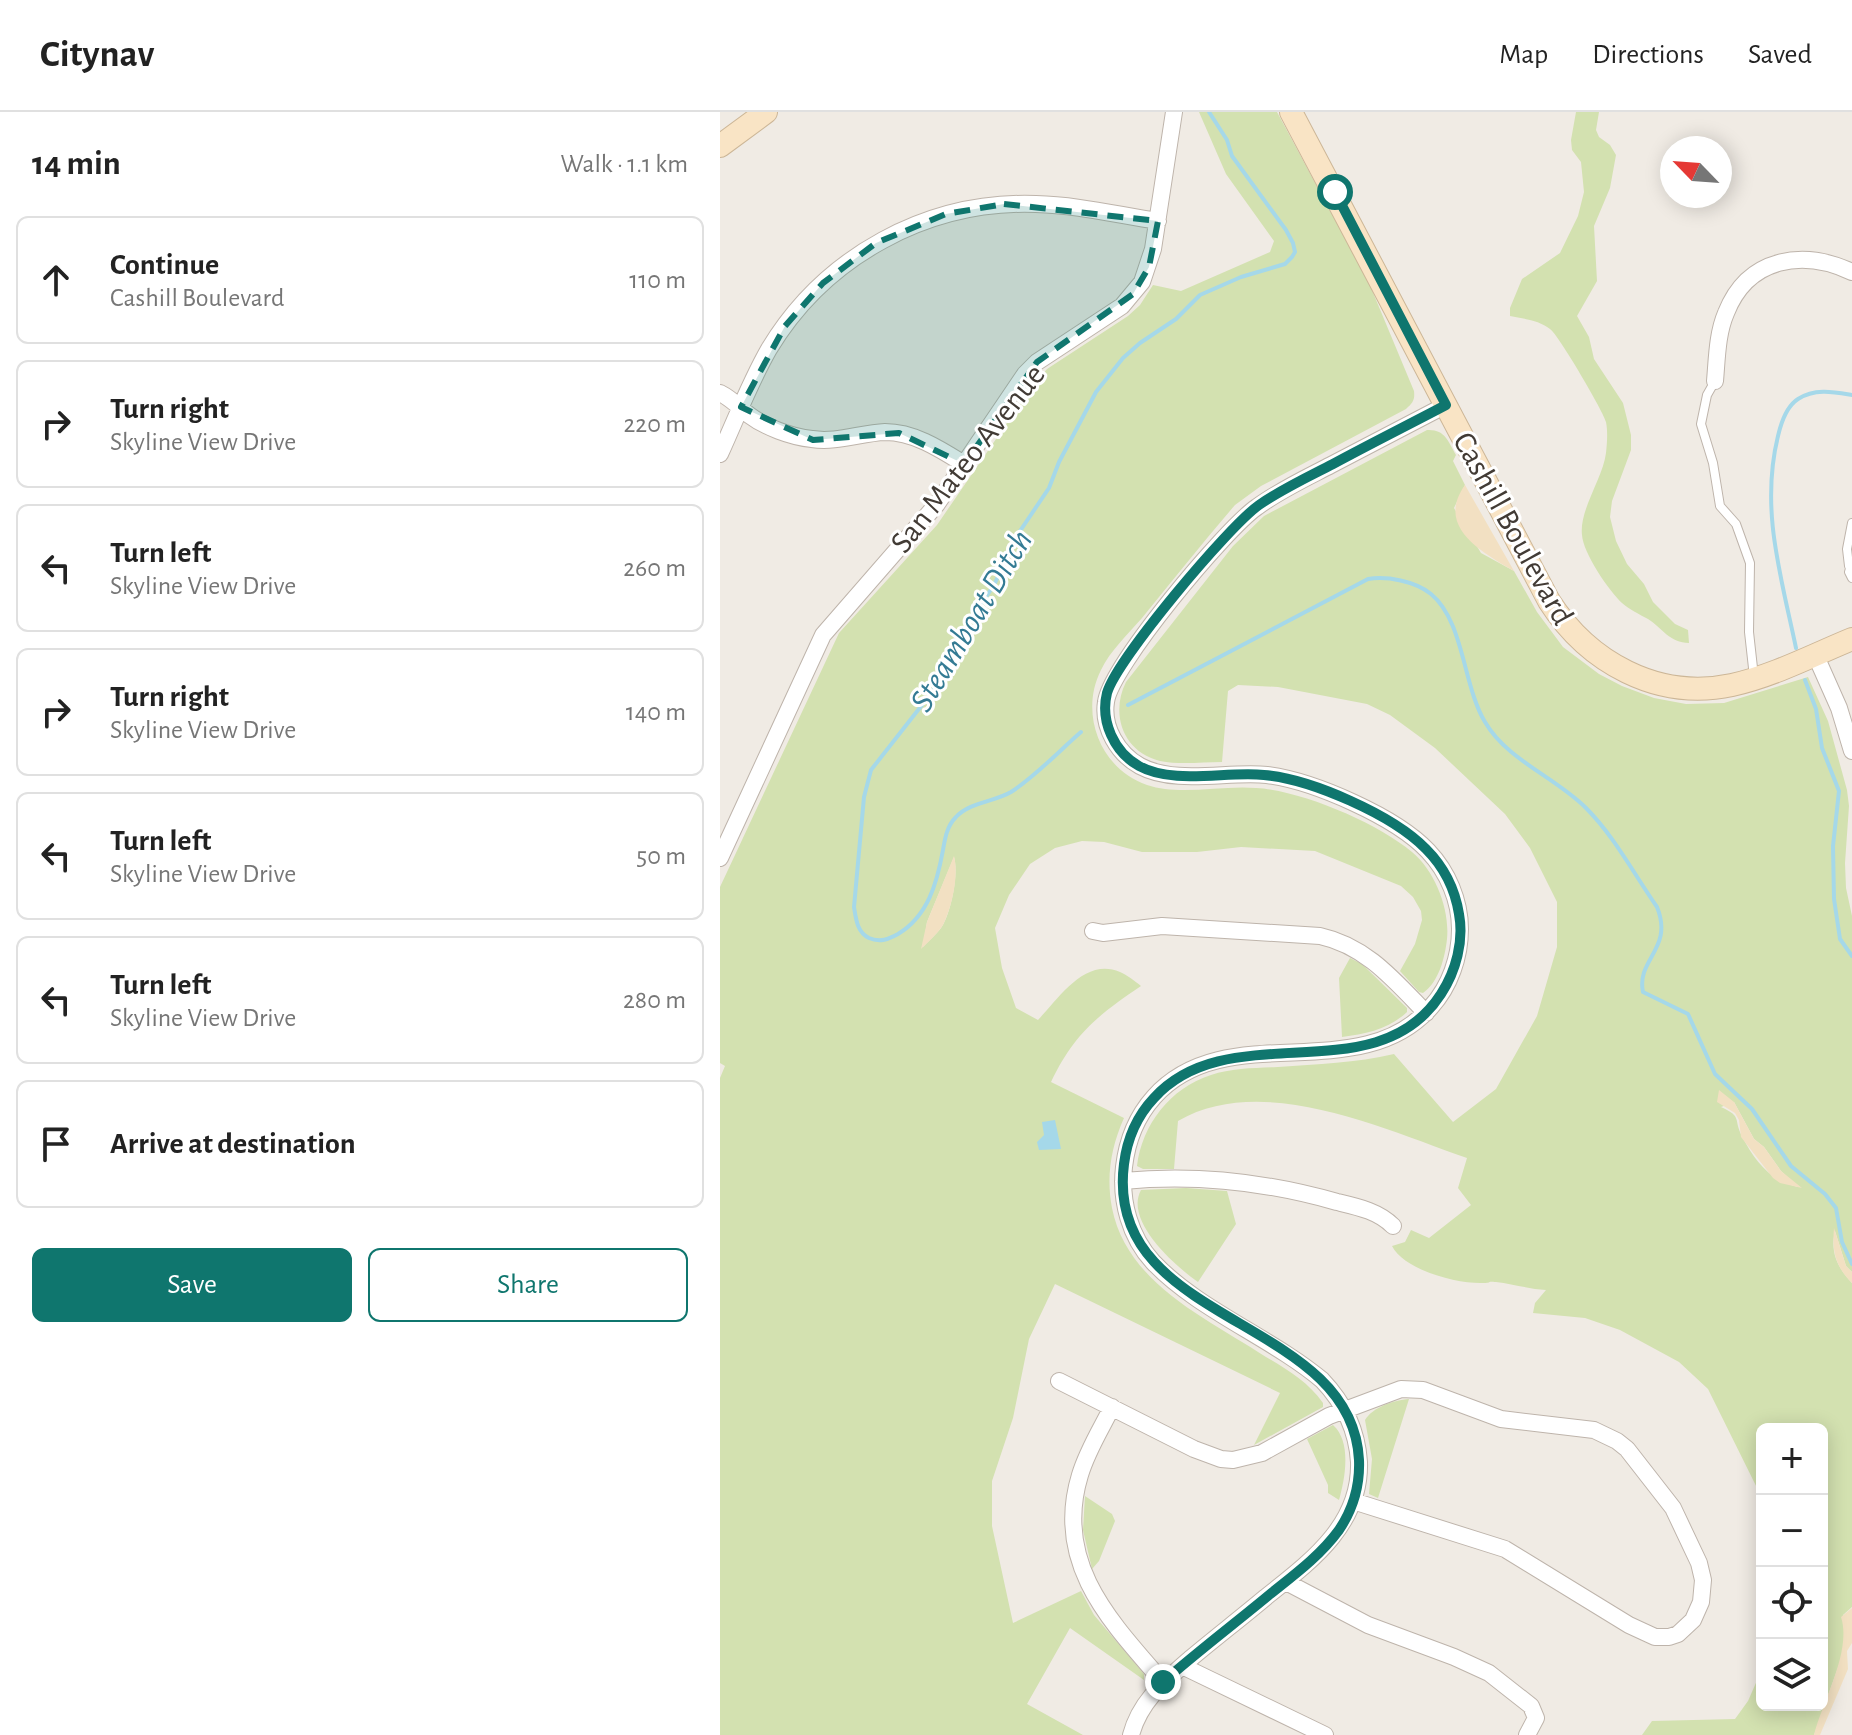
<!DOCTYPE html>
<meta charset="utf-8">
<style>
:root{--surface:#fff;--page:#f6f6f6;--text:#222;--muted:#767676;--line:#e0e0e0;--accent:#0f766e}
body{margin:0;font-family:"Alegreya Sans",sans-serif;background:var(--page);color:var(--text)}
.controls{position:absolute;right:24px;bottom:24px;display:grid;overflow:hidden;border-radius:12px;box-shadow:0 4px 20px #0003}
.controls button{width:72px;height:72px;display:grid;place-items:center;padding:0;border:0;border-bottom:2px solid var(--line);background:var(--surface);color:var(--text);font:40px sans-serif}
.compass{position:absolute;left:940px;top:24px;width:72px;height:72px;border-radius:50%;background:var(--surface);box-shadow:0 4px 20px #0003;rotate:295deg}
.stop{position:absolute;width:24px;height:24px;margin:-18px;border:6px solid #0f766e;border-radius:50%;background:#fff}
.stop.end{background:#0f766e;border-color:#fff;box-shadow:0 2px 8px #0008}
.list{margin:0;padding:0;list-style:none}
h2{display:flex;justify-content:space-between;align-items:center;height:104px;margin:0;padding:0 32px;font-size:34px}
h2 small{font-size:26px;font-weight:400;color:var(--muted)}
.list li{display:grid;grid-template-columns:52px 1fr auto;gap:24px;align-items:center;box-sizing:border-box;height:128px;margin:0 16px 16px;padding:0 16px;border:2px solid var(--line);border-radius:12px}
.list b{display:block;font-size:30px;white-space:nowrap}
.list p{margin:0;font-size:26px;white-space:nowrap;color:var(--muted)}
.list em{font-size:26px;font-style:normal;color:var(--muted)}
.actions{display:flex;gap:16px;padding:24px 32px}
.actions a{flex:1;padding:18px 0;border:2px solid var(--accent);border-radius:12px;text-align:center;font-size:28px;color:var(--accent)}
.actions .main{background:var(--accent);color:#fff}
.icon{flex:none;width:44px;height:44px;fill:none;stroke:currentColor;stroke-width:2;stroke-linecap:round;stroke-linejoin:round}
.map{position:relative;flex:none;width:1132px;height:1623px;overflow:hidden}
header{display:flex;align-items:center;gap:48px;box-sizing:border-box;height:112px;padding:0 40px;background:var(--surface);border-bottom:2px solid var(--line)}
header strong{font-size:38px}
nav{display:flex;gap:44px;margin-inline-start:auto;font-size:28px}
main{display:flex}
aside{flex:1;background:var(--surface)}
.map>svg:first-child{display:block}
.green{fill:#d3e1b0;fill-rule:evenodd}
.sand{fill:#f2e0c2}
.water{fill:#a5d8e9}
.lines{fill:none;stroke-linecap:round;stroke-linejoin:round}
.stream{stroke:#a5d8e9;stroke-width:4}
.lane-casing{stroke:#beb4ab;stroke-width:10}
.street-casing{stroke:#beb4ab;stroke-width:18}
.secondary-casing{stroke:#ccb697;stroke-width:24}
.lane{stroke:#fff;stroke-width:8}
.street{stroke:#fff;stroke-width:16}
.secondary{stroke:#f9e4c5;stroke-width:22}
.route{stroke:#0f766e;stroke-width:10}
.marked{fill:#0f766e;fill-opacity:0.2;stroke:#0f766e;stroke-width:6;stroke-dasharray:16 10;stroke-linejoin:round}
.labels{text-anchor:middle;stroke-width:6;stroke-linejoin:round;paint-order:stroke}
.street-label{font-size:32px;fill:#423b35;stroke:#fff}
.water-label{font-size:34px;font-style:italic;fill:#347b94;stroke:#fff}
</style>
<header>
<strong>Citynav</strong>
<nav><a>Map</a><a>Directions</a><a>Saved</a></nav>
</header>
<main>
<aside>
<h2>14 min<small>Walk · 1.1 km</small></h2>
<ul class="list">
<li><svg class="icon" aria-label="ahead" viewBox="0 0 24 24"><path d="M12 20V5M6 11l6-6 6 6"/></svg><div><b>Continue</b><p>Cashill Boulevard</p></div><em>110 m</em></li>
<li><svg class="icon" aria-label="right" viewBox="0 0 24 24"><path d="M7 20v-9h11M14 6l5 5-5 5"/></svg><div><b>Turn right</b><p>Skyline View Drive</p></div><em>220 m</em></li>
<li><svg class="icon" aria-label="left" viewBox="0 0 24 24"><path d="M17 20v-9H6M10 6l-5 5 5 5"/></svg><div><b>Turn left</b><p>Skyline View Drive</p></div><em>260 m</em></li>
<li><svg class="icon" aria-label="right" viewBox="0 0 24 24"><path d="M7 20v-9h11M14 6l5 5-5 5"/></svg><div><b>Turn right</b><p>Skyline View Drive</p></div><em>140 m</em></li>
<li><svg class="icon" aria-label="left" viewBox="0 0 24 24"><path d="M17 20v-9H6M10 6l-5 5 5 5"/></svg><div><b>Turn left</b><p>Skyline View Drive</p></div><em>50 m</em></li>
<li><svg class="icon" aria-label="left" viewBox="0 0 24 24"><path d="M17 20v-9H6M10 6l-5 5 5 5"/></svg><div><b>Turn left</b><p>Skyline View Drive</p></div><em>280 m</em></li>
<li><svg class="icon" aria-label="arrive" viewBox="0 0 24 24"><path d="M6 21V4h12l-3 4 3 4H6"/></svg><div><b>Arrive at destination</b></div></li>
</ul>
<div class="actions"><a class="main">Save</a><a>Share</a></div>
</aside>
<div class="map">
<svg width="1132" height="1623" viewBox="0 0 1132 1623">
<rect width="100%" height="100%" fill="#f0ebe4"/>
<path class="green" d="M479,0H557L649,171L694,279C695,288 693,291 686,297L541,374L515,393C483,430 453,468 422,506C408,522 390,539 381,558C359,601 380,657 427,673C460,684 501,673 536,676C580,678 658,711 692,740C715,759 730,797 727,827C725,845 719,870 703,881L699,880L680,859L695,832L702,808L701,799L693,785L681,774L595,739L521,735L477,740H422L384,730L362,729L335,736L310,752L289,783L275,816L282,856L296,896L318,908C339,886 365,845 400,860C407,863 415,869 421,874C378,903 354,922 331,970L404,1006C391,1035 386,1065 392,1096C407,1172 488,1207 546,1245C568,1258 588,1270 603,1291V1295L534,1333L560,1281L335,1172L309,1227L293,1306L272,1369V1414L293,1511L361,1479L374,1503L424,1562V1568L350,1516L307,1592L363,1623H0V966L5,954L0,951V775L119,521L217,413L313,273L327,257L408,204L420,193L433,173L461,179L550,140L554,129L506,62ZM234,745C239,761 231,802 221,816C216,823 208,829 203,835L207,810Z
M856,0H879L876,18L879,25L890,33L896,43L890,76L874,114L877,169L857,204L869,225L874,247L903,291L911,323V338L892,389L890,405L896,429L907,452L924,472L933,490L955,512L968,518L969,531C950,531 942,516 928,507C919,502 910,498 902,491C889,479 863,441 862,423C859,398 883,366 886,341C887,332 888,320 886,310C885,302 838,222 830,217C819,208 804,207 790,204V196L802,167L840,141L858,104L864,80L861,50L852,38L851,28Z
M707,318C725,317 728,329 736,343L733,349L745,373L734,396L761,441L794,459L817,500L843,535L879,562L902,574L934,586L966,592L1004,591L1088,565L1108,609L1127,678L1129,694L1125,751L1126,776L1132,804V1160L1126,1154L1115,1119C1110,1140 1117,1155 1132,1171V1495L1123,1503L1127,1524L1126,1533L1094,1623H922L932,1609L1015,1607L1028,1589L1042,1557V1593H1102V1317H1042V1386L988,1277L959,1250L900,1218L865,1206L813,1201L815,1191L826,1178C809,1177 793,1172 776,1170C765,1169 773,1171 763,1171C737,1172 684,1158 672,1134L685,1130L691,1118L709,1126L751,1093L738,1076L747,1046C663,1017 543,960 458,1009L454,1057H423L417,1054C422,1013 450,976 491,963C512,956 535,956 558,955C597,952 636,951 674,942L733,1010L776,977L817,904L837,835V790L810,736L785,702L715,636L670,603L647,592L558,575L518,573L508,579L502,650C482,650 460,653 440,649C403,640 390,602 406,570L513,434L544,404ZM1014,990L1034,1027L1044,1035L1061,1059L1078,1075C1050,1068 1035,1050 1022,1024C1013,1007 1023,1005 1001,995Z
M630,846L642,852L687,896V900C669,917 646,922 622,925L619,866Z
M466,1076L507,1079L516,1112L478,1170C455,1154 404,1109 421,1078Z
M689,1287L658,1386L649,1382L652,1347L645,1308C653,1295 674,1288 689,1287Z
M613,1313C632,1330 625,1367 619,1388L608,1381V1373L587,1327Z
M365,1384L392,1402L395,1409L379,1449L372,1457L363,1418Z"/>
<path class="sand" d="M745,373L794,459C762,440 715,415 745,373Z
M234,744C239,764 232,794 223,813C218,821 208,830 201,837L207,810Z
M999,978L1014,990L1034,1027L1044,1035L1061,1059L1082,1076L1060,1071L1053,1066L1021,1025L1019,1008L1015,1001L997,990Z
M1114,1116L1126,1154L1132,1160V1171C1115,1154 1112,1139 1114,1116Z
M1132,1496V1531L1127,1539L1128,1557L1100,1623H1094C1103,1588 1132,1539 1121,1505Z"/>
<path class="water" d="M335,1008L341,1037L319,1038L317,1030L324,1023L322,1010Z"/>
<g class="lines">
<path class="stream" d="M1076,536C1061,464 1040,397 1058,324C1061,311 1067,294 1078,287C1095,276 1114,280 1132,283
M1085,568L1096,597L1102,636L1119,679L1113,734L1114,787L1120,827L1132,844
M408,593L648,467C667,464 695,469 711,482C744,509 743,574 765,610C787,648 835,665 866,696C894,724 914,762 937,795C954,837 916,847 923,880L968,902L995,962L1032,997L1071,1054L1105,1082L1116,1096L1122,1130L1132,1152
M361,620C339,639 316,664 291,680C274,690 250,690 236,705C227,714 225,726 223,738C217,771 208,804 178,822C169,827 160,831 149,826C137,820 136,807 134,795L144,685L151,658L213,579L236,529L274,473L298,422L329,376L339,350L376,280L403,246L420,231L456,207L480,183L521,165L565,152L572,145L575,140L573,131L566,118L512,44L507,28L489,0"/>
<defs>
<path id="lane" d="M995,269L987,283L981,312L993,351L1000,394L1016,412L1030,451L1029,520L1034,565
M1131,453L1129,460L1132,466
M1129,454L1127,437L1132,411"/>
<path id="street" d="M995,269C997,247 997,222 1006,201C1028,145 1083,137 1132,160
M0,281C12,287 19,295 29,303C45,315 71,325 92,327C116,331 141,321 165,320C194,320 220,337 244,352
M0,342C16,307 30,270 49,237C105,144 208,88 316,92C357,93 398,103 438,109
M1095,542L1119,596L1132,639
M0,746L103,523L217,392L305,262L317,250L402,194L422,170L433,137L454,0
M373,819L383,821L442,814L600,824C646,834 674,868 706,901
M403,1069C475,1062 547,1070 617,1090C638,1095 658,1099 673,1114
M339,1269L474,1337L501,1347L513,1348L542,1341L609,1304L681,1277L703,1278L781,1307L874,1318L897,1329L907,1337L953,1396L979,1451L983,1468L981,1490L973,1508L958,1522L949,1525H935L909,1513L785,1437L633,1389
M392,1295C381,1317 367,1339 360,1363C333,1451 390,1509 443,1570
M566,1470L648,1513L734,1545L769,1561L811,1594L816,1606L807,1623
M462,1554L605,1623
M411,1623C420,1589 445,1569 470,1547C495,1526 521,1506 546,1485C590,1450 641,1413 639,1350C637,1318 624,1291 602,1268C552,1226 477,1197 433,1150C410,1125 400,1089 404,1055C407,1029 417,1004 434,985C507,904 639,977 711,895C730,874 740,845 740,817C740,789 728,760 708,739C676,705 594,669 547,663C508,659 455,673 420,654C398,642 382,615 386,590C390,555 505,417 537,395C560,378 586,366 611,353C649,333 688,313 726,293"/>
<path id="secondary" d="M571,0L829,489C868,550 937,589 1012,573C1053,564 1093,543 1132,527
M0,34L46,0"/>
</defs>
<use href="#lane" class="lane-casing"/>
<use href="#street" class="street-casing"/>
<use href="#secondary" class="secondary-casing"/>
<use href="#lane" class="lane"/>
<use href="#street" class="street"/>
<use href="#secondary" class="secondary"/>
</g>
<g class="lines">
<path class="route" d="M443,1570C477,1540 514,1512 549,1483C574,1463 600,1444 619,1418C633,1397 640,1373 639,1348C632,1203 383,1214 404,1052C407,1028 417,1004 434,986C510,902 656,983 721,882C736,859 744,829 739,802C735,777 723,754 706,737C673,703 591,667 544,663C506,659 453,673 419,654C394,640 380,609 387,581C397,547 508,415 539,393C562,377 588,365 613,352C650,332 688,313 726,293L615,80"/>
</g>
<path class="marked" d="M284,92L438,109L429,155L413,182L317,250L244,352L179,321L93,328L21,295L65,214L103,171L156,131L226,102Z"/>
<g class="labels">
<g class="street-label">
<text transform="translate(247 346) rotate(-52)" y="11">San Mateo Avenue</text>
<text transform="translate(794 416) rotate(61)" y="11">Cashill Boulevard</text>
</g>
<g class="water-label">
<text transform="translate(250 508) rotate(-59)" y="12">Steamboat Ditch</text>
</g>
</g>
</svg>
<div class="controls">
<button>+</button>
<button>−</button>
<button><svg class="icon" aria-label="locate" viewBox="0 0 24 24"><circle cx="12" cy="12" r="6"/><path d="M12 2v4M12 18v4M2 12h4M18 12h4"/></svg></button>
<button><svg class="icon" aria-label="layers" viewBox="0 0 24 24"><path d="M12 4l9 5-9 5-9-5zM3 14l9 5 9-5"/></svg></button>
</div>
<svg class="compass" viewBox="-18 -18 36 36"><path d="M0-13l5 13h-10z" fill="#e53935"/><path d="M0 13l5-13h-10z" fill="#767676"/></svg>
<div class="stop" style="left:615px;top:80px"></div>
<div class="stop end" style="left:443px;top:1570px"></div>
</div>
</main>
